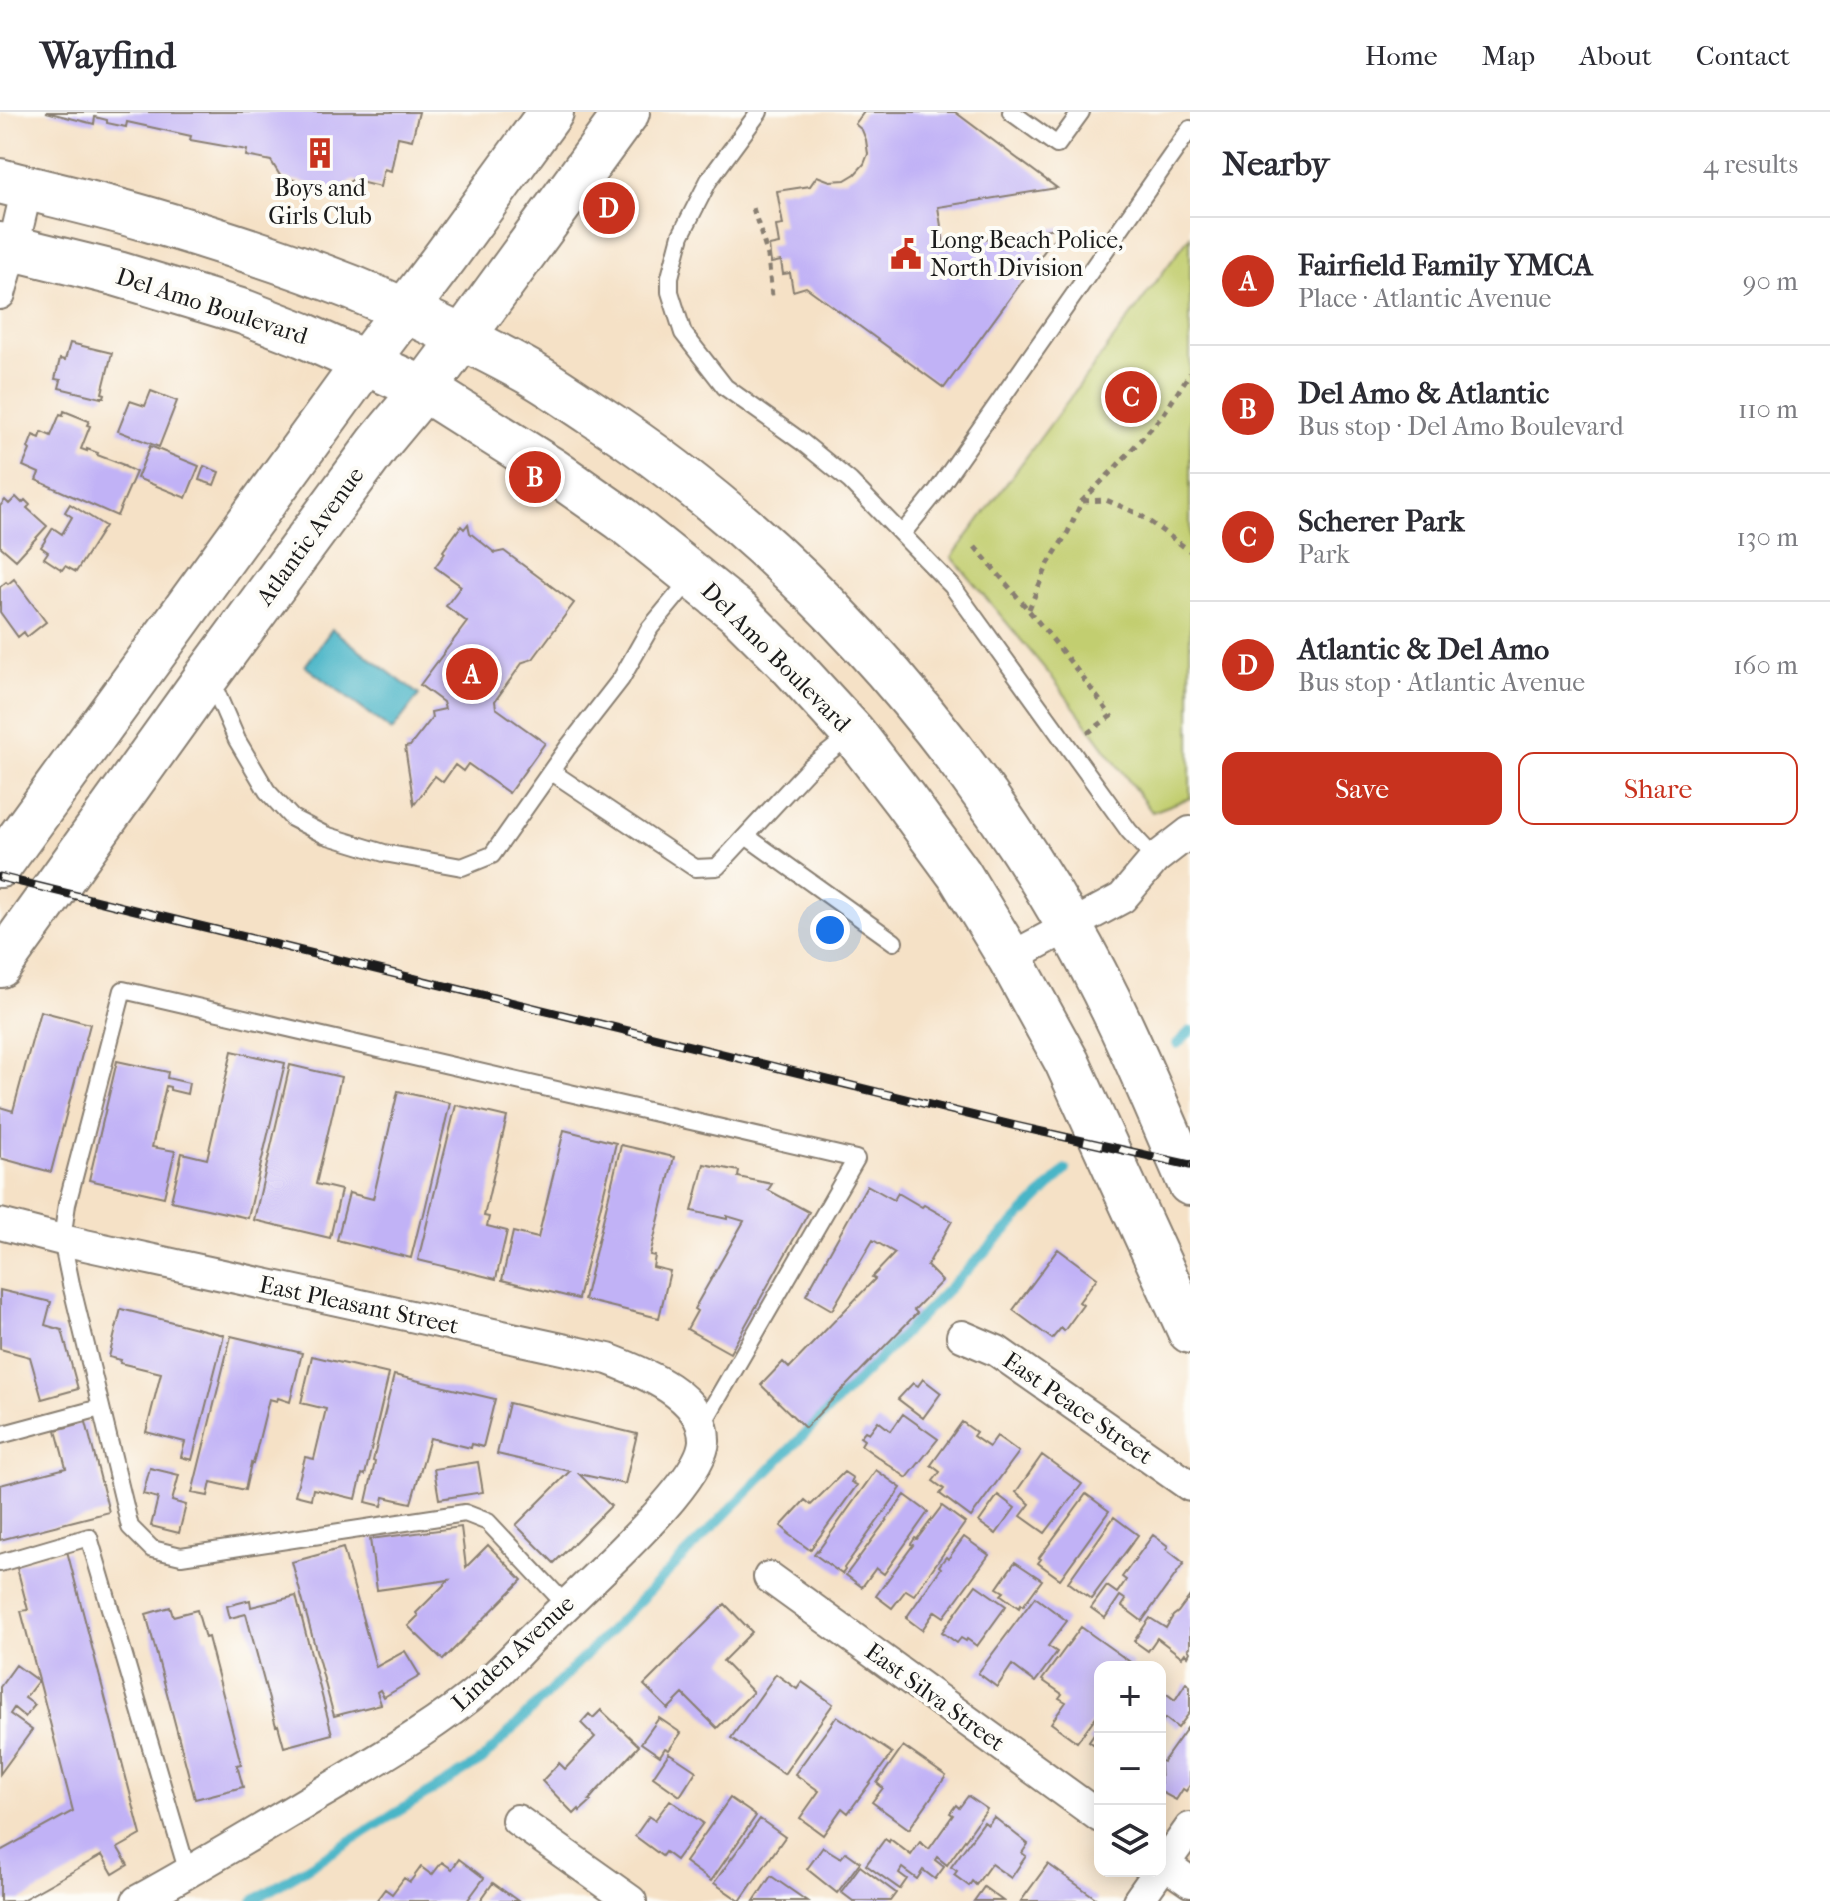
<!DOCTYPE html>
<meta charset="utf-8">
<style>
:root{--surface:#fff;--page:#f7f7f7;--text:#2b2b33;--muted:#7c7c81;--line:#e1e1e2;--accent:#c8321e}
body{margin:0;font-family:"IM FELL French Canon",serif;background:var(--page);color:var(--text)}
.controls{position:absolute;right:24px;bottom:24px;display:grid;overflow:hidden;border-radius:16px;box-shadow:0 4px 20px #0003}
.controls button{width:72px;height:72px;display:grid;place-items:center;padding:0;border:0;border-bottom:2px solid var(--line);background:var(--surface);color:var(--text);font:40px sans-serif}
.you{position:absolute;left:830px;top:818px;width:28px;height:28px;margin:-20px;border:6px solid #fff;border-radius:50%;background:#1a73e8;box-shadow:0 0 0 12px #1a73e833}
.badge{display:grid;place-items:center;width:52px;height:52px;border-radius:50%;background:var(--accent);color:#fff;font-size:26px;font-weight:700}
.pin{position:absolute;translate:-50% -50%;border:4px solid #fff;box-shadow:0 2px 8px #0006}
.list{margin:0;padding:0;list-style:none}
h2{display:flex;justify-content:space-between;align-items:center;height:104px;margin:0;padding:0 32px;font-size:34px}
h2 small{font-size:26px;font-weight:400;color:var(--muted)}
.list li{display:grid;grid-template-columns:52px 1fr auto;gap:24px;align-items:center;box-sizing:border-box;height:128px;padding:0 32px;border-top:2px solid var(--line)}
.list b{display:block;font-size:30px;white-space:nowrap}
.list p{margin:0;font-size:26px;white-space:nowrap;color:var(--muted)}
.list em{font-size:26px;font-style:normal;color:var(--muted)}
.actions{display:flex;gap:16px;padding:24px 32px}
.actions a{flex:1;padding:18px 0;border:2px solid var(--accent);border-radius:16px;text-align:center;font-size:28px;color:var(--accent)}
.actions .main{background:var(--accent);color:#fff}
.icon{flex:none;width:44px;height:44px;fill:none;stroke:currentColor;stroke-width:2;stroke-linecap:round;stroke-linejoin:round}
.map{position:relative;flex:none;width:1190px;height:1789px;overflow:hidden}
header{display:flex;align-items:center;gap:48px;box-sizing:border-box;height:112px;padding:0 40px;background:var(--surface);border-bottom:2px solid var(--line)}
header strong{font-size:38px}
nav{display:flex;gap:44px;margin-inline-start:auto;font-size:28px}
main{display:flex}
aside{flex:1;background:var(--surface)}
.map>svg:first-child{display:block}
.green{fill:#c2ce6f;stroke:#6f7546;stroke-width:2}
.water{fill:#4ab5c7;stroke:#336872;stroke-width:2}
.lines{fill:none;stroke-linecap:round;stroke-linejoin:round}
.stream{stroke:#4ab5c7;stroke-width:10}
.building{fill:#c1b2f6}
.lane-casing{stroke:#887e71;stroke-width:20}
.street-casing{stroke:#887e71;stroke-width:34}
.secondary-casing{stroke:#887e71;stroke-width:48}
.primary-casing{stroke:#887e71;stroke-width:48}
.path{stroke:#887e71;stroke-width:5;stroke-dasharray:6 6;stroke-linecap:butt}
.lane{stroke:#fff;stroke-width:16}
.street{stroke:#fff;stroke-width:30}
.secondary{stroke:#fff;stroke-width:44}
.primary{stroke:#fff;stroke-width:44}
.rail-casing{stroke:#1c1c1c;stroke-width:9}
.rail{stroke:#fdfcf7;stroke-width:6;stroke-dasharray:18;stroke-linecap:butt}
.labels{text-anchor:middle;stroke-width:8;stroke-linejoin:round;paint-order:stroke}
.poi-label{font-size:24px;fill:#1c1c1c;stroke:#fdfcf7}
.street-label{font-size:24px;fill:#1c1c1c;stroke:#fdfcf7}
</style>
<header>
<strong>Wayfind</strong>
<nav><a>Home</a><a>Map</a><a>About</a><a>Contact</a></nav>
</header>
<main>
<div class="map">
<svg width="1190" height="1789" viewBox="0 0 1190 1789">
<rect width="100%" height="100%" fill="#fdfcf7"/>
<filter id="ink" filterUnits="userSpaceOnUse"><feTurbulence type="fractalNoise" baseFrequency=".0125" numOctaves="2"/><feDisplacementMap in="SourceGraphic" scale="16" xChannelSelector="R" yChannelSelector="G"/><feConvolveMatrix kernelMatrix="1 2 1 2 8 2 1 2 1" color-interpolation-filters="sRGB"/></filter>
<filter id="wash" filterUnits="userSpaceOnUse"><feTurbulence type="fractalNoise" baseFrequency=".006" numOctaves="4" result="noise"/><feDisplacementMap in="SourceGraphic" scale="32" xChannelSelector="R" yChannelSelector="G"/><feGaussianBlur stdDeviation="1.8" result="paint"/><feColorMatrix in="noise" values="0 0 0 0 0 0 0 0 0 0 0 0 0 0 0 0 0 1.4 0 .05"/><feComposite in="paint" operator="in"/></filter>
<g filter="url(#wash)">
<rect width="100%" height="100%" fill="#f5e1c6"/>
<path class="green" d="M1190,124V686L1152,700L1051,564L952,445Z"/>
<path class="water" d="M332,517L419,583L392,619L305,554Z"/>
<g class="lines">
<path class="stream" d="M1177,932L1190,919
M253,1789L482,1648L1066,1058"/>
</g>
<g id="blocks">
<path class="building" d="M46,0H419L412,28L398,25L391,59L384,57L380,75L352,68L338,78L281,65L271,49L246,44L247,38L190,28L191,24L127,10L126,15L107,11V8L95,5L94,12Z
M864,0H955L1057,76L938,95L944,133L1062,115L944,276L806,175L793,179L790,161L783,162L781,149L771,151L769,134L779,132L776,114L783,113L777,79L810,74L817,64L830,69L845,68L855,62L864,52L868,42L866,28L862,18L855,12Z
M70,231L112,241L102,281L105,282L104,285H101V286L59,276L61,268L55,267L60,247L65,248Z
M151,279L177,289L159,335L118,319L130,289L145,294Z
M64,299L89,309L87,313L90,314L81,337L87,339V337L98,341L97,343L124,353L123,354L136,360L117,404L36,368L39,361L23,354L30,338L28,336L33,323L40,326L42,320L51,324L60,302L63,303Z
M150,334L199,354L186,386L137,366Z
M204,354L219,360L214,373L199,368Z
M16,385L22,391L25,388L30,393L27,396L47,414L16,448L0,434V394L5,388L9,392Z
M70,392L105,414L76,460L65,454L62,458L44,446L48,440L41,435L53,416L62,422L72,405L65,400Z
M468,412L470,421L495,441L504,439L574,491L533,547L523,550L495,589L496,596L545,631L509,681L468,652L463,659L455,653L443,670L435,664L414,693L405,635L410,634L432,606L431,600L445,597L443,590L420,573L467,510L446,494L461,474L435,455L445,441L443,439L461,414L464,417Z
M14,467L46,510L27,525L24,520L18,525L0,500V475L6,470L8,472Z
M40,899L90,912L51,1060L0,1046V995L13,999Z
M232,939L285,951L248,1106L171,1089L182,1041L207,1047Z
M117,949L168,960L167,966L189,971L187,982L170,978V975L166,974L152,1035L175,1039L164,1085L89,1068Z
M290,953L341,965L316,1072L341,1078L330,1126L254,1108Z
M398,979L450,991L423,1106H421L411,1146L337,1128L349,1081L373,1087Z
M456,993L507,1005L484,1104L489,1105L487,1114L507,1119L496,1167L418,1148Z
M564,1018L616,1031L578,1187L502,1168L513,1120L538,1126Z
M621,1033L674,1045L650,1143L655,1144L653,1155L670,1159L659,1206L584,1188Z
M704,1052L739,1059L738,1065L772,1072L768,1078L809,1100L730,1241L687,1217L697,1199L694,1197L744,1109L727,1104V1107L692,1099Z
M867,1073L894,1088L898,1081L922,1095L924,1093L952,1109L927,1154L942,1169L914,1198L917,1201L805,1316L761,1273L783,1250L789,1256L875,1167L872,1165L895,1141L873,1128L832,1198L806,1183Z
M1058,1137L1097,1166L1079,1190L1083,1193L1064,1219L1061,1216L1052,1227L1013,1198Z
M0,1178L51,1190L45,1213L62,1218L78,1277L42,1287L30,1245L0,1237Z
M121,1197L224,1223L192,1348L181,1345L185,1330L146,1320L161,1261L120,1251L121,1248L109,1245Z
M231,1224L302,1241L290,1290L278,1286L277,1289L269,1287L253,1352L251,1351L245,1378L211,1370L208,1384L192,1381Z
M312,1244L389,1262L365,1363L362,1362L356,1387L313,1377L311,1387L295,1383L305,1345L314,1347L326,1297L301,1291Z
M394,1263L495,1287L483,1335L472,1332L471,1336L430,1326L411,1391L384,1385L382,1394L366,1390L375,1350L373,1349Z
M923,1267L941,1281L923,1306L898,1287L913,1271L918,1274Z
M509,1291L637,1322L625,1372L579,1362L611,1394L554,1451L516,1413L570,1359L497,1342Z
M903,1302L938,1327L907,1366L861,1333L864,1328L860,1325L865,1319L869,1321L878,1309L891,1319Z
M86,1310L109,1400L0,1428V1373L66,1356L56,1318Z
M962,1310L976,1320L973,1324L989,1335L997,1324L1019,1340L971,1405L940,1382L944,1377L933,1369L940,1360L931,1353Z
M1042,1343L1082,1372L1045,1421L1021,1404L1030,1392L1016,1380Z
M478,1350L483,1380L439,1387L434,1357Z
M150,1356L179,1363L172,1389L186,1393L179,1421L151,1414L158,1386L143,1382Z
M876,1358L901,1376L844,1456L845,1458L842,1462L814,1442L817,1438L818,1439Z
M844,1360L853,1366L851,1370L857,1373L810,1438L788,1422L789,1421L781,1414L805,1388L811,1393Z
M1086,1382L1109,1399L1060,1467L1038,1451L1041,1447L1039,1446Z
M905,1383L928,1400L884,1462L876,1456L862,1475L846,1463Z
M998,1383L1015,1396L996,1422L979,1410Z
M942,1394L965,1411L914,1483L906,1478L892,1496L876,1484L913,1433L911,1432L915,1426L917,1427Z
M1114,1405L1138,1423L1091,1487L1068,1470Z
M461,1415L466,1455L488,1433L522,1468L443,1548L408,1514L418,1504L416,1501L449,1468L377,1478L370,1427Z
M1153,1423L1168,1434L1166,1437L1184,1451L1142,1509L1122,1494L1126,1488L1120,1484L1105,1506L1091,1496L1107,1474L1117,1481L1126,1468L1122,1465Z
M964,1425L989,1443L944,1505L935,1499L922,1518L906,1506L941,1456L939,1454L946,1445L948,1447Z
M343,1436L376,1555L405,1539L420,1564L384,1585L380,1578L377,1580L381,1592L334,1604L292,1450Z
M67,1439L141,1723L118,1736L128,1753L113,1762L102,1743L20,1789H0V1739L73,1699L21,1499L28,1498L16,1452Z
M1015,1450L1042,1468L1023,1494L1021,1492L1019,1496L1001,1483L1004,1480L997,1476Z
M976,1473L1006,1494L977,1534L967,1527L966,1529L961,1526L957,1531L942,1520Z
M296,1484L332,1622L284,1635L278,1613L276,1614L246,1502L230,1506L227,1494L250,1488L251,1495Z
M1190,1484V1535L1188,1537L1190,1540L1188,1544L1185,1541L1182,1545L1157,1526L1148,1539L1134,1529L1150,1506L1166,1516L1173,1504L1178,1500Z
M1035,1485L1067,1509L1048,1534L1057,1540L1035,1570L1012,1553L997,1575L978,1561Z
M725,1492L752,1520L723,1549L753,1580L717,1616L683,1582L668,1597L644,1573Z
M170,1495L173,1504L197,1498L205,1526L208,1525L241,1652L237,1653L243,1675L195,1687L146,1502Z
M1081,1515L1133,1552L1131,1555H1100V1599L1077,1630L1051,1611L1066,1590L1059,1586L1062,1582L1042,1568Z
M16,1553L38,1569L25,1586L35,1593L25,1605L14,1596L10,1602L32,1618L0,1662V1575Z
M776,1562L797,1577L802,1570L833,1592L784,1662L731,1626Z
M1186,1571L1190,1574V1600L1178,1616L1165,1606L1160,1612V1577L1175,1588Z
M601,1598L639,1634L595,1681L589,1688L591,1689L580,1699L579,1697L574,1702L542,1669L559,1651L565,1657L595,1625L581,1611L589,1602L593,1606Z
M837,1604L892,1641L848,1701L842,1696L823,1723L800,1706L819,1679L795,1662Z
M659,1606L681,1621L669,1638L665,1636L660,1644L641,1631Z
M1190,1612V1673L1186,1679L1183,1677L1176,1688L1161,1680L1160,1648L1163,1650Z
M1100,1613V1637L1089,1629Z
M903,1634L946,1664L909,1717L872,1690L883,1676L877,1671Z
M669,1641L696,1659L680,1684L653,1665Z
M968,1684L987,1697L947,1753L937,1745L935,1748L944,1755L935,1767L923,1758L917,1767L902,1756L899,1761L907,1767L900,1777L866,1753L885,1727L889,1730L890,1727L911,1743L920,1730L929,1737L953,1703L950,1701L956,1693L959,1696Z
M730,1686L756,1704L711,1769L685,1750Z
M670,1688L703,1711L676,1748L665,1740L662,1744L635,1724L649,1704L655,1708Z
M994,1705L1028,1732L1022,1741L1026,1744L1011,1766L991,1752L976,1773L972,1769L969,1774L954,1763L957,1759L951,1755L984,1710L988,1713Z
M760,1707L785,1725L740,1789L714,1771Z
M823,1735L841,1746L846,1740L860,1750L837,1781L807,1757Z
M459,1747L484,1766L467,1789H376L385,1777L392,1782L404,1766L410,1770L421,1755L432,1763L442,1750L452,1757Z
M1048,1752L1097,1787L1096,1789H1021Z
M860,1754L896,1781L890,1789H853L841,1780Z
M771,1764L807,1789H754Z
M493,1771L518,1789H480Z
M984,1775L1003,1789H974Z"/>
</g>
</g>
<g filter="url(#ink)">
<use href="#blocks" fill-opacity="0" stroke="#887e71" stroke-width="2"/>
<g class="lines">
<defs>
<path id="lane" d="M759,0L709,68L681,123L670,165V180L683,221L725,275L802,330L850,369L952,474L1129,719L1155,747
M1011,0L1057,33L1081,0
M902,422L936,380L1190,17
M211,568L237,628L267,679L292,706L325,723L384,741L462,755L492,743L568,635L621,567L650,516L693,464
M552,660L695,756L717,755L810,655L853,621
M746,724L894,830
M0,1323L100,1296
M0,1451L89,1425L188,1761
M566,1493L488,1410L465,1401L181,1444L152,1437L130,1415L71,1172L62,1128L67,1092L123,878L856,1047L701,1315"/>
<path id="street" d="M0,182L13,136L27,76
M1010,846L1122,786L1155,747L1190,720
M0,1112L62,1128L608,1247C642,1260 705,1284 704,1329C702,1361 640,1421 617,1444C588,1472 559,1500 530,1528C515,1544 499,1561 482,1575C432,1617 376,1648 320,1682C260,1718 199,1755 137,1789
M962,1224L997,1239L1190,1374
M769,1465L1100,1705
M517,1708L631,1789
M1160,1749L1190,1770
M1160,1758L1190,1716
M1138,1789L1159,1759"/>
<path id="secondary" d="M0,753L365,251L446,144L551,0
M0,853L208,563L379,331L424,277L462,226L627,0"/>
<path id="primary" d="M0,69C50,82 101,93 151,108C219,128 287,150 353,176C410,200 468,227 523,257C547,270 569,286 592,301C787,427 952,611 1068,812C1116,894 1152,984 1190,1071
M0,133L118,162L244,200L303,223L424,277L552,358L622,407L739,501L789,551L853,621L904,687L959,762L1010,846L1067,950L1190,1219"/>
</defs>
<use href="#lane" class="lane-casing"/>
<use href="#street" class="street-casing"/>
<use href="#secondary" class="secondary-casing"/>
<use href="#primary" class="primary-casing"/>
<path class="path" d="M753,96L768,144L772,185
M1083,389L1106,388L1139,402L1190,439
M975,435C1022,490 1069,545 1111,604L1089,620L1090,622
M1029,497L1048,452L1068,420L1082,389L1115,356L1163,303L1190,261"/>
<use href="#lane" class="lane"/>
<use href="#street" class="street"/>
<use href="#secondary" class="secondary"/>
<use href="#primary" class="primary"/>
<defs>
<path id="rail" d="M0,765L1016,1014L1190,1053"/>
</defs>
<use href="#rail" class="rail-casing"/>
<use href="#rail" class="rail"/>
</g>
</g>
<defs>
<symbol id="building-bare" viewBox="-9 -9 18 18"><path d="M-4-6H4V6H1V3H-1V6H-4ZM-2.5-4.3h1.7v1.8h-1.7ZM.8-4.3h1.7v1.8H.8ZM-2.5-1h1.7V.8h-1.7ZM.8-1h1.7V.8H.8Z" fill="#c8321e" stroke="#fdfcf7" stroke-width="2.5" paint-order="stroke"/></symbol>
<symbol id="civic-bare" viewBox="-9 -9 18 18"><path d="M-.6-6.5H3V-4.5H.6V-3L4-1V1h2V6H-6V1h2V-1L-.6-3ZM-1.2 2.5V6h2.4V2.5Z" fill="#c8321e" stroke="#fdfcf7" stroke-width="2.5" paint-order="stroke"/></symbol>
</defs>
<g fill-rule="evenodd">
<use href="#building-bare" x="298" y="19" width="44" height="44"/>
<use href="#civic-bare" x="884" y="120" width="44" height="44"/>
</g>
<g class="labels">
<g class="poi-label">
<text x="320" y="84">Boys and<tspan x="320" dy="28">Girls Club</tspan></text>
<text x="930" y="136" text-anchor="start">Long Beach Police,<tspan x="930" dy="28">North Division</tspan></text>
</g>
<g class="street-label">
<text transform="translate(212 194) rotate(18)" y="8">Del Amo Boulevard</text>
<text transform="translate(310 424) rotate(-54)" y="8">Atlantic Avenue</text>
<text transform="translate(776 545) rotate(45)" y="8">Del Amo Boulevard</text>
<text transform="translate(359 1193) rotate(12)" y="8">East Pleasant Street</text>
<text transform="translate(1078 1296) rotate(35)" y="8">East Peace Street</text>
<text transform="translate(513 1541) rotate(-43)" y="8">Linden Avenue</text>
<text transform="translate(935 1585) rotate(36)" y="8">East Silva Street</text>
</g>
</g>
</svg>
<div class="controls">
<button>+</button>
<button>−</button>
<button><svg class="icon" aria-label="layers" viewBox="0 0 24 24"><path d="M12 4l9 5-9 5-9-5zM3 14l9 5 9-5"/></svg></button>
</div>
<div class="you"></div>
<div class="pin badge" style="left:472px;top:562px">A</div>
<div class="pin badge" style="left:535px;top:365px">B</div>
<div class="pin badge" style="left:1131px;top:285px">C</div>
<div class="pin badge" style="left:609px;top:96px">D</div>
</div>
<aside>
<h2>Nearby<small>4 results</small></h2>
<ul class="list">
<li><span class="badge">A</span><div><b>Fairfield Family YMCA</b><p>Place · Atlantic Avenue</p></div><em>90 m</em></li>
<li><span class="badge">B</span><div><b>Del Amo &amp; Atlantic</b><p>Bus stop · Del Amo Boulevard</p></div><em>110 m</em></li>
<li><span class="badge">C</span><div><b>Scherer Park</b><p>Park</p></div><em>130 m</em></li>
<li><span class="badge">D</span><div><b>Atlantic &amp; Del Amo</b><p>Bus stop · Atlantic Avenue</p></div><em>160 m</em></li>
</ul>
<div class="actions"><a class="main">Save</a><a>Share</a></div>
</aside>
</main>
